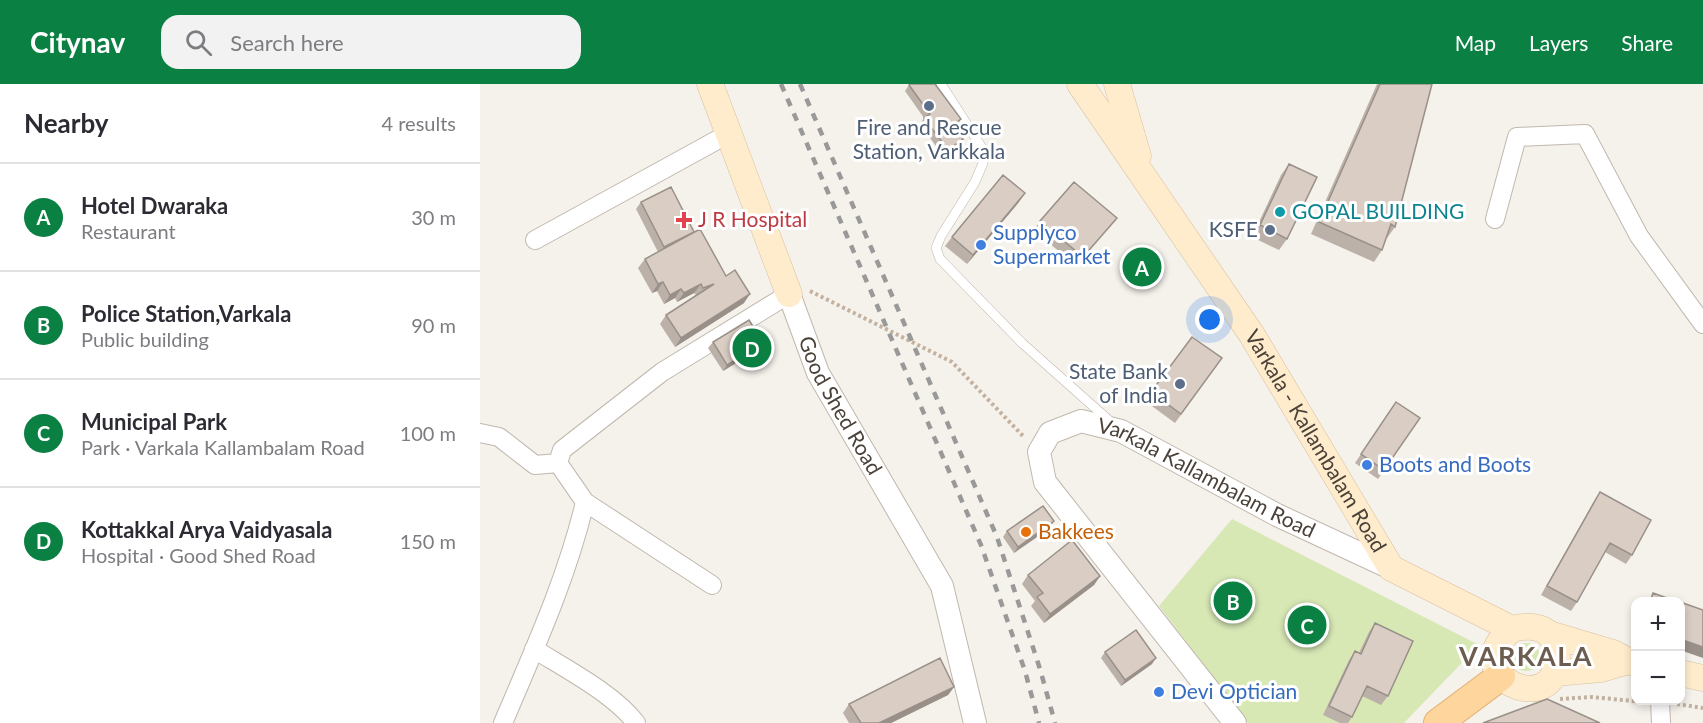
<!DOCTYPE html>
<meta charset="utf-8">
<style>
:root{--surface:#fff;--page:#f2f2f3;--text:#2b2b33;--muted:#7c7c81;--line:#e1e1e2;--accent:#0b8043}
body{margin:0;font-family:Lato,sans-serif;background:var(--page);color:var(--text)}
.controls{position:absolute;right:18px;bottom:18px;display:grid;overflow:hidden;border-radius:12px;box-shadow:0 3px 9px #0003}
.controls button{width:54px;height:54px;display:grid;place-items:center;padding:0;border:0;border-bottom:2px solid var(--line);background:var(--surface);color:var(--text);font:30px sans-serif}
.you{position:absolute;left:730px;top:236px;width:21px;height:21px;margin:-15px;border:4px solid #fff;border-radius:50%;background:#1a73e8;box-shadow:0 0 0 9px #1a73e833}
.badge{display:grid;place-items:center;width:39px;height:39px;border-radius:50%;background:var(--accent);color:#fff;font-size:20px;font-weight:700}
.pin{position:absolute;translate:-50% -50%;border:3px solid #fff;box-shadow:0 2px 6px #0006}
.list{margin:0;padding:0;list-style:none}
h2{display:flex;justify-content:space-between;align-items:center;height:78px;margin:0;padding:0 24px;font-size:26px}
h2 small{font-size:20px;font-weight:400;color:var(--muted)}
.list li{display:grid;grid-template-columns:39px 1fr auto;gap:18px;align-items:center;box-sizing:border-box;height:108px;padding:0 24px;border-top:2px solid var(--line)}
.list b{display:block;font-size:22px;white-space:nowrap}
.list p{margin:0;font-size:20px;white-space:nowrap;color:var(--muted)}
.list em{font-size:20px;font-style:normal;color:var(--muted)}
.icon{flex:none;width:33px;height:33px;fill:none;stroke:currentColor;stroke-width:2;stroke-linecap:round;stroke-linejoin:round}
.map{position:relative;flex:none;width:1223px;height:639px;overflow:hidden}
header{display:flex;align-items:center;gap:36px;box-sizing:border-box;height:84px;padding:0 30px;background:var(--accent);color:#fff}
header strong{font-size:28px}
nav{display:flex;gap:33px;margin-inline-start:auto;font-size:21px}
.search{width:420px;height:54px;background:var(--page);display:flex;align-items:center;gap:15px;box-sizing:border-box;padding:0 21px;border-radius:18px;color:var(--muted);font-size:22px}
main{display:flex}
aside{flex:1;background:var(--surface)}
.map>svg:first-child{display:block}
.green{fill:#d8e8b5}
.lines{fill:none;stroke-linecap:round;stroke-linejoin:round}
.service-casing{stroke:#c1b8ae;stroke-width:10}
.minor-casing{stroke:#c1b8ae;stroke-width:20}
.tertiary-casing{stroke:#c1b8ae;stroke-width:24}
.secondary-casing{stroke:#d7c19e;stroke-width:27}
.primary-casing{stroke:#e3b06c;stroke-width:30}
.path{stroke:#c2b19f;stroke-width:4;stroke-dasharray:3 3;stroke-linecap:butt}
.service{stroke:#fff;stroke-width:9}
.minor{stroke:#fff;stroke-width:18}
.tertiary{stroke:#fff;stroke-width:22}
.secondary{stroke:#feeccd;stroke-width:26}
.primary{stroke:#fdd59d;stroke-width:28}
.rail{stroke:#999;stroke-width:4.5;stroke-dasharray:8 8;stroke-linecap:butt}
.wall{fill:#bbb1a9}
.shaded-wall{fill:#999089}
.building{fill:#dacec4;stroke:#999089;stroke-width:1.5}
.service-dot{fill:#5c6f8a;stroke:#fff;stroke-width:2}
.culture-dot{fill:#0f9aa8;stroke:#fff;stroke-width:2}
.health-dot{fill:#e0444e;stroke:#fff;stroke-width:2}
.shop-dot{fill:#3f7fe0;stroke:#fff;stroke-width:2}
.food-dot{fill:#e8710a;stroke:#fff;stroke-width:2}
.labels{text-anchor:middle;stroke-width:6;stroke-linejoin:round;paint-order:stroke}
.service-label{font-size:21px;fill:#4e5e75;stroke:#fff;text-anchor:end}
.culture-label{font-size:21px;fill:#0d838f;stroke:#fff;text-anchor:start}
.health-label{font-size:21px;fill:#be3a42;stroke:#fff;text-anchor:start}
.shop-label{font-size:21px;fill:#366cbe;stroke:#fff;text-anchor:start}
.street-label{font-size:21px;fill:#4a4139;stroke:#fff}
.food-label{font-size:21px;fill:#c56008;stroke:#fff;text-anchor:start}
.district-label{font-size:27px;font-weight:bold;letter-spacing:1.5px;fill:#6c5d50;stroke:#fff}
</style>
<header>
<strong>Citynav</strong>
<div class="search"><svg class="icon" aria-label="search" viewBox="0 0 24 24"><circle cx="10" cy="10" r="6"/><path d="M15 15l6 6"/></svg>Search here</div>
<nav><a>Map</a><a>Layers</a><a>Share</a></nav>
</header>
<main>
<aside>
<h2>Nearby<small>4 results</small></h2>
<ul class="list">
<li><span class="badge">A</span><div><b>Hotel Dwaraka</b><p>Restaurant</p></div><em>30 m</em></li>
<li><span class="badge">B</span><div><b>Police Station,Varkala</b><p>Public building</p></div><em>90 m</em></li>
<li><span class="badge">C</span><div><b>Municipal Park</b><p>Park · Varkala Kallambalam Road</p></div><em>100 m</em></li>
<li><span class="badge">D</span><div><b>Kottakkal Arya Vaidyasala</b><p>Hospital · Good Shed Road</p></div><em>150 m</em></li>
</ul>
</aside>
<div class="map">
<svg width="1223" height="639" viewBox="0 0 1223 639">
<rect width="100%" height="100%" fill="#f5f1eb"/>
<path class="green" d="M752,435L999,561L924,639H768L679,522Z
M1032 573a14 14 0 1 1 28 0a14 14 0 1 1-28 0Z"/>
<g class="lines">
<defs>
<path id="service" d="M461,0L504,67L503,79L495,98L461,152L456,164L460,175L542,259L632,339"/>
<path id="minor" d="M1015,135L1037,53L1105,50L1159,152L1223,240
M55,156L248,50
M0,349L19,353L55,381L78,379
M105,418L232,501
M54,565C86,585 134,610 156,639
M1180,616L1181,639
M23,639C54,566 87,494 105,418L78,379L82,366L182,288L309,210"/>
<g id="tertiary">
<path id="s1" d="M309,210L338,289L462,502L495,639"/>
<path id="s2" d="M755,639L565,398L559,368L570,349L601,337L641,347L797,431L911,484"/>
</g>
<g id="secondary">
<path d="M230,0L309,210"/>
<path id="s3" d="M600,0L772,251L911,484L1032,545C1056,539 1076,544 1077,573C1078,636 974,593 1032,545"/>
<path d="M637,0L658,72"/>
<path d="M1069,550L1133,569L1148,577"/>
<path d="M1075,589L1121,585L1148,577L1155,579"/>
<path d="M1200,589L1223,594"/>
</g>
<path id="primary" d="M958,639L1021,592"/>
</defs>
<use href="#service" class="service-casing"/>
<use href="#minor" class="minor-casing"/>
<use href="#tertiary" class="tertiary-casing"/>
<use href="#secondary" class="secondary-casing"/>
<use href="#primary" class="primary-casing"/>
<path class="path" d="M330,207L472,278L544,353
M1080,615L1112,613L1163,618
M1197,620L1223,624"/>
<use href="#service" class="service"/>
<use href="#minor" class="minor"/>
<use href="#tertiary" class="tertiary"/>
<use href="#secondary" class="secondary"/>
<use href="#primary" class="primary"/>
<path class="rail" d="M301,0L501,461L545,587L559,639
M320,0L517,453L560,585L575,639"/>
</g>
<path class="wall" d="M897,0H952L915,143L907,154L906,153L902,166L894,178L831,150Z
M429,1L481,35L474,43L478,61L463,72L440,40L444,34L425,7Z
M809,80L807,155L799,166L772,153L801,91Z
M161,118L214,148L264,219L195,263L180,240L186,231L216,211L214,209L197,218L195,214L184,220L177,207L172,209L158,184L165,175L178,168L156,125Z
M539,118L487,180L465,162L472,153Z
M637,134L630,142L596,182L554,146L560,137Z
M712,253L742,274L695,339L665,317Z
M233,258L283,259L279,265L243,287L228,264Z
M916,318L940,334L898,395L875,379Z
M1120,408L1152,471L1146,480L1125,468L1097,518L1091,527L1061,511L1114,417Z
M570,444L534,469L523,453L527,447Z
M548,491L620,492L614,501L564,539L551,522L555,517L542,500Z
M895,539L908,612L901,621L882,612L872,633L868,639H860L843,631L869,576L875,567L879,569L889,548Z
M625,568L672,580L641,602L621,574Z
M474,603L468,611L411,639H369L363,629L369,620Z"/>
<path class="shaded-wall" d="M483,55L478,61L463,72L468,66Z
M545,109L539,118L487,180L493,171Z
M183,198L177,207L172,209L178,200Z
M221,200L214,209L197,218L204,209Z
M201,205L195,214L184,220L190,211Z
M270,210L264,219L195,263L201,254Z
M283,259L279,265L243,287L247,281Z
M574,437L570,444L534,469L538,463Z
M620,492L614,501L564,539L570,530Z
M1200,555L1223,563V574L1200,566Z
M676,574L672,580L641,602L645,596Z
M474,603L468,611L411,639H399Z"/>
<path class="building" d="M430,0H455L481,35L473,41L483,55L468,66L444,34L450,30L429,1Z
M900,0H952L915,143L911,140L902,166L839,138Z
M809,80L837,93L807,155L780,141Z
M523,91L545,109L493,171L472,153Z
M594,98L637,134L603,173L560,137Z
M191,103L214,148L184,163L161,118Z
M220,145L246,192L255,186L270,210L201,254L186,231L234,200L223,204L221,200L204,209L201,205L190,211L183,198L178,200L165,175Z
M269,236L283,259L247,281L233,258Z
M712,253L742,274L701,330L671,308Z
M916,318L940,334L904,386L881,370Z
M1120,408L1171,436L1152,471L1130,459L1097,518L1067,502Z
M563,422L574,437L538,463L527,447Z
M592,456L620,492L570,530L557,513L563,509L548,491Z
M1173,509L1198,518H1170Z
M1200,518L1223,526V563L1200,555Z
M895,539L933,557L908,612L887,602L872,633L849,622L875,567L881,570Z
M656,546L676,574L645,596L625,568Z
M460,574L474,603L399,639H381L369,620Z
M1067,615L1120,639H1003Z"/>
<g class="service-dot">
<circle cx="449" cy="22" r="6"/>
<circle cx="790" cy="146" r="6"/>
<circle cx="700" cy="300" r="6"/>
</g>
<circle class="culture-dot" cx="800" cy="128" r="6"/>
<path class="health-dot" d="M201 127h6v6h6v6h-6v6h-6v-6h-6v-6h6z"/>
<g class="shop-dot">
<circle cx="501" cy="161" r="6"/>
<circle cx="887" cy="381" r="6"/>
<circle cx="679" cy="608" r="6"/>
</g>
<circle class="food-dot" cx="546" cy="448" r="6"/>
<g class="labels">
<g class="service-label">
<text x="449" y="51" text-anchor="middle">Fire and Rescue<tspan x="449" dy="24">Station, Varkkala</tspan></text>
<text x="778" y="153">KSFE</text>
<text x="688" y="295">State Bank<tspan x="688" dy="24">of India</tspan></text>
</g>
<g class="culture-label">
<text x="812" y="135">GOPAL BUILDING</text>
</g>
<g class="health-label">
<text x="218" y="143">J R Hospital</text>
</g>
<g class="shop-label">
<text x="513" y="156">Supplyco<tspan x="513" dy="24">Supermarket</tspan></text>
<text x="899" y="388">Boots and Boots</text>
<text x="691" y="615">Devi Optician</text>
</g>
<g class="street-label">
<text dy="7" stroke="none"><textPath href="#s1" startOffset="123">Good Shed Road</textPath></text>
<text dy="7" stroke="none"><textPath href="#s3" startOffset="428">Varkala - Kallambalam Road</textPath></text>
<text dy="7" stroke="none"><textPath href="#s2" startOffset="531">Varkala Kallambalam Road</textPath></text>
</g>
<g class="food-label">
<text x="558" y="455">Bakkees</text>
</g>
<g class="district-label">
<text x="1046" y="582">VARKALA</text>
</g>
</g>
</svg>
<div class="controls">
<button>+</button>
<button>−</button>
</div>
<div class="you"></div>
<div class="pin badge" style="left:662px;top:183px">A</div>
<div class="pin badge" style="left:753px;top:517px">B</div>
<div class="pin badge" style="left:827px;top:541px">C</div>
<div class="pin badge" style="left:272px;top:264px">D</div>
</div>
</main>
